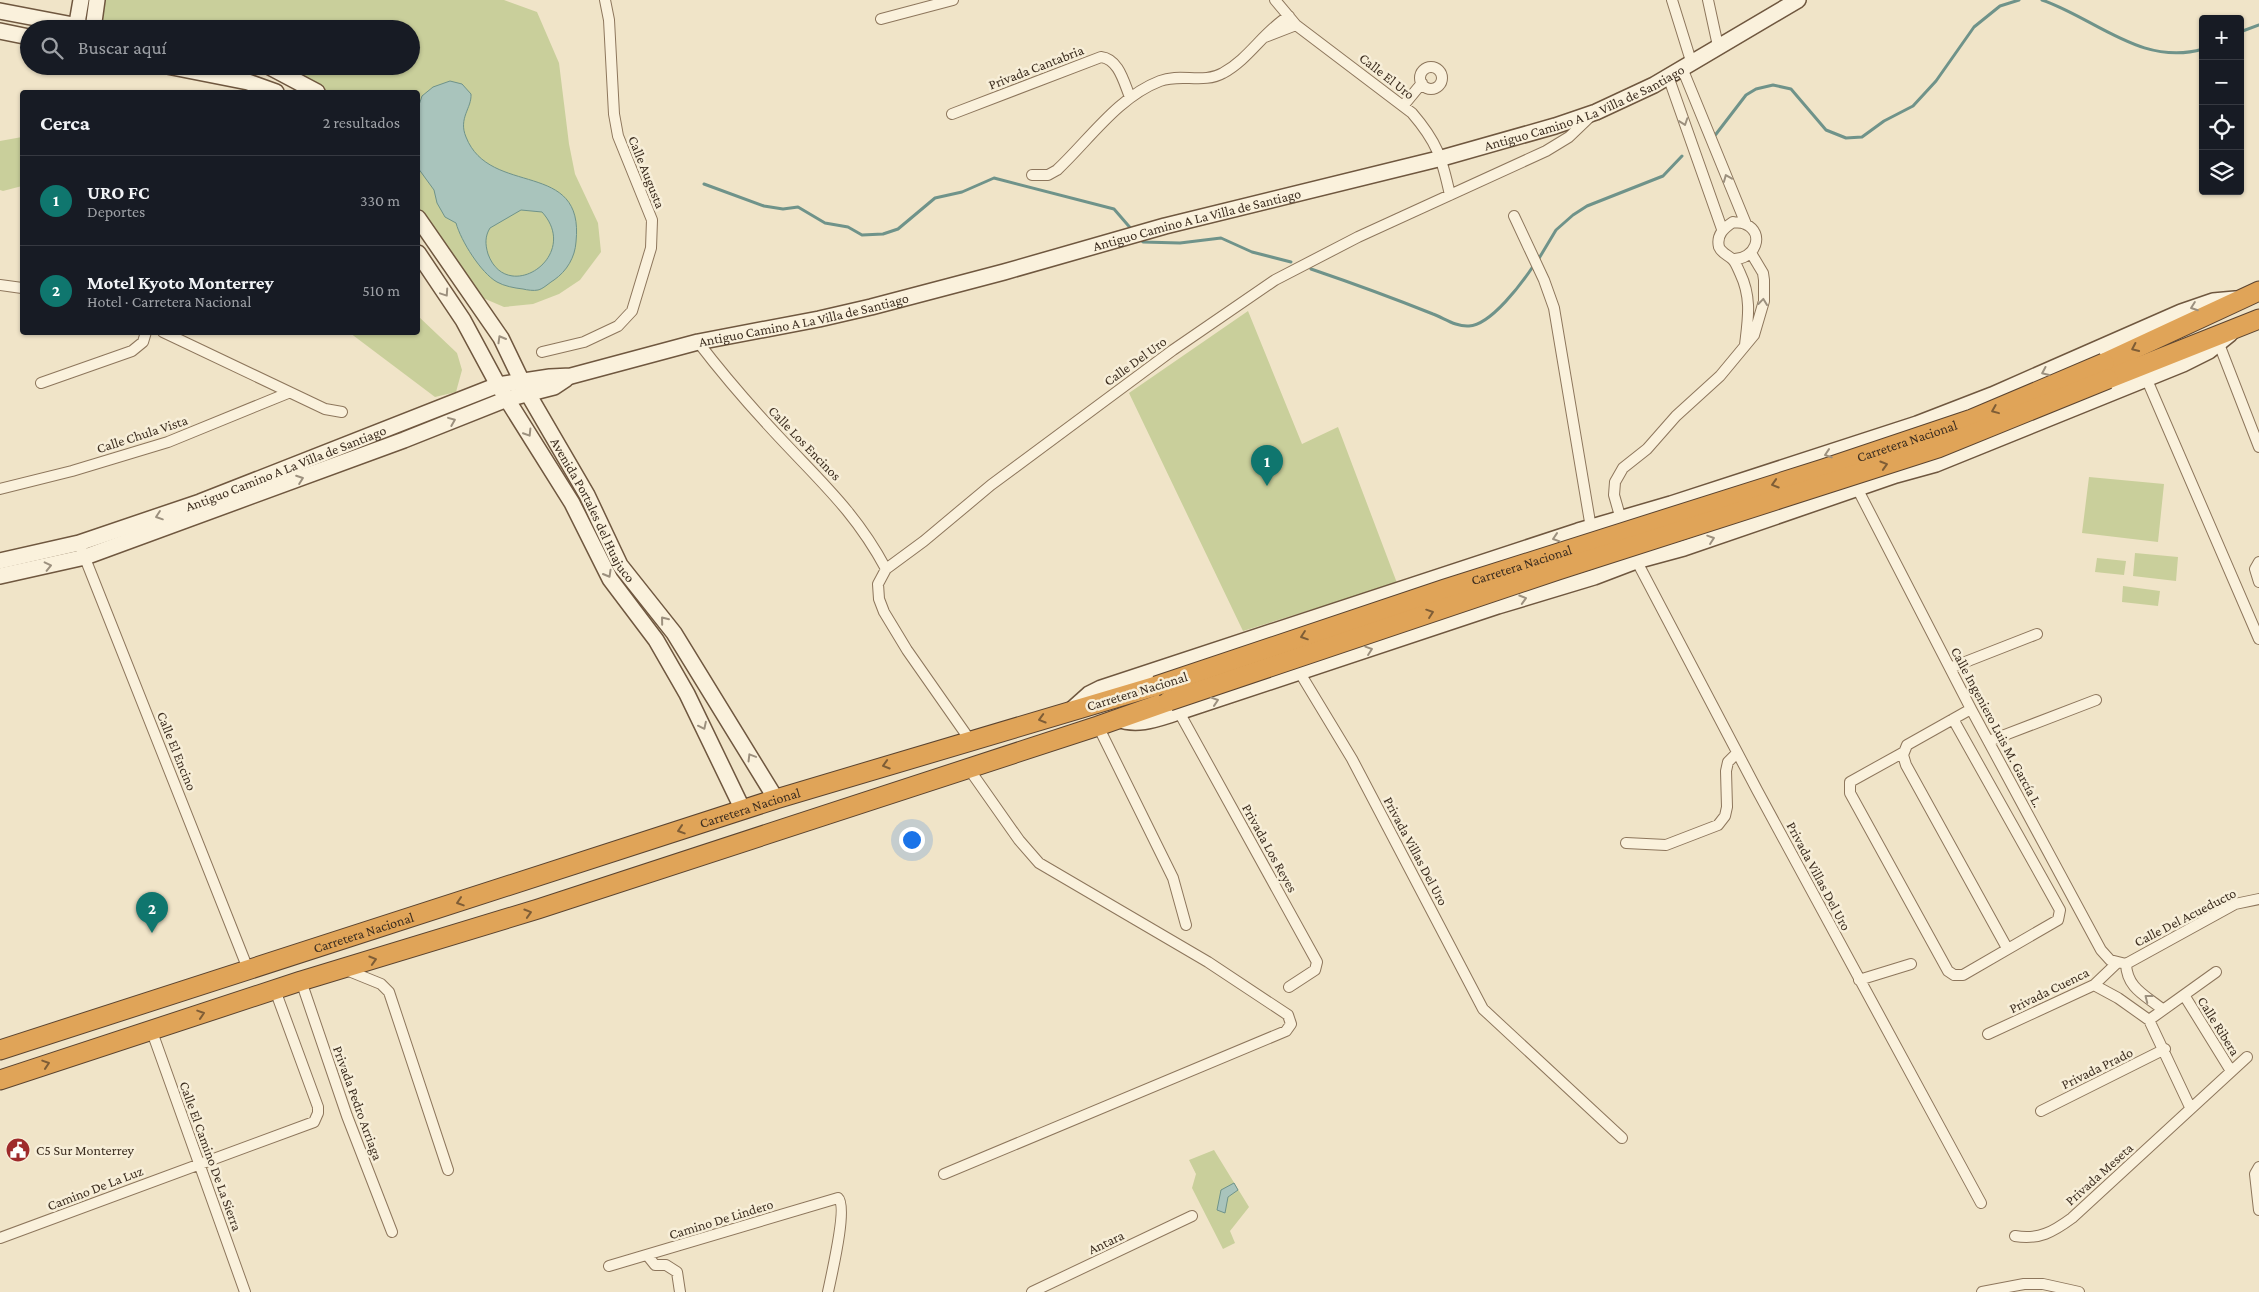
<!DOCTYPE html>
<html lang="es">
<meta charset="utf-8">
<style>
:root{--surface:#171b24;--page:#20242c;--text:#f1f3f6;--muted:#9ea1a6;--line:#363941;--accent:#0f766e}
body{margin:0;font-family:"Crimson Pro",serif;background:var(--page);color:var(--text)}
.controls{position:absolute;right:15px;top:15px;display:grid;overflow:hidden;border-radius:5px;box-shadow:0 1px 4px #0004}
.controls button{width:45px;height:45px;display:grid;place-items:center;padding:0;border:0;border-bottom:1px solid var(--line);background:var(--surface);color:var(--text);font:25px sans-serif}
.you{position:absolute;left:911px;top:839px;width:18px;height:18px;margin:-12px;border:4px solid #fff;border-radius:50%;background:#1a73e8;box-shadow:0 0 0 8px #1a73e833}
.badge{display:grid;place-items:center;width:32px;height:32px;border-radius:50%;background:var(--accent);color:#fff;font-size:16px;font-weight:700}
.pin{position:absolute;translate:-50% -41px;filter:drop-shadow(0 1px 2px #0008)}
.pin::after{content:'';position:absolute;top:26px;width:18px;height:15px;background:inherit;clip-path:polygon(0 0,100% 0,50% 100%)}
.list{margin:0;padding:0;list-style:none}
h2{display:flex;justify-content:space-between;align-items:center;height:65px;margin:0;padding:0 20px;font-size:21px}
h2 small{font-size:16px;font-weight:400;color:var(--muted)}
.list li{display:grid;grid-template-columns:32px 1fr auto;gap:15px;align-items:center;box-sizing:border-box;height:90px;padding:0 20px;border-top:1px solid var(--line)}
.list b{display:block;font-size:19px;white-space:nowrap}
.list p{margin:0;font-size:16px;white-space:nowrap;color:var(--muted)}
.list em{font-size:16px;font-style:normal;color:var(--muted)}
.icon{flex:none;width:28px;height:28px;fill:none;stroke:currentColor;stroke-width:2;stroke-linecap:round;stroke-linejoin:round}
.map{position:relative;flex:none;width:2259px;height:1292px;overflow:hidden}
.search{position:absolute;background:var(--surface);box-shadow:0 1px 4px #0004;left:20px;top:20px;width:400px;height:55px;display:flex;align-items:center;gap:12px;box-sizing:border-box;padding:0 18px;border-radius:28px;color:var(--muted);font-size:19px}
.panel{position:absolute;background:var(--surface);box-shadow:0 1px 4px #0004;left:20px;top:90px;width:400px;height:245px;border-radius:5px}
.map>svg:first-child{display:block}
.green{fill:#c9cf9b}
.water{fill:#a9c4bc;stroke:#6f938a;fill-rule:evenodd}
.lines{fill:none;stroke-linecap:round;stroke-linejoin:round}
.stream{stroke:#6f938a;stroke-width:3}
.street-casing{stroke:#8d765c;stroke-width:12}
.secondary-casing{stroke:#6f573f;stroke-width:18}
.highway-casing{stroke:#5b4430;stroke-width:21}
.street{stroke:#faf1dc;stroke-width:10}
.secondary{stroke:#faf1dc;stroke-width:15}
.highway{stroke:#e0a458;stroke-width:19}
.highway-bridge-casing{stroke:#5b4430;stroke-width:21;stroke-linecap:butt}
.highway-bridge{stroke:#e0a458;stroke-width:19}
.oneway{stroke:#9c907e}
.oneway2{stroke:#7e5d36}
.labels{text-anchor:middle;stroke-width:5;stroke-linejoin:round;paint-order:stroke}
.street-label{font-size:14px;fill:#3d2e20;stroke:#f7eed8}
.poi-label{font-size:14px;fill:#3d2e20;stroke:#f7eed8;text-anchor:start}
</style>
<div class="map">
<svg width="2259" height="1292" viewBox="0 0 2259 1292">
<rect width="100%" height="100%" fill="#f0e4c8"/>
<path class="green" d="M105,0H504L537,12L559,63L569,144L575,174L598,223L601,252L580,280L559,294L533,304L504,307L476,295L418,208V92H328L296,71L284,66H411V29H112L106,27L102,23Z
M22,137V186L3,191L0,190V141Z
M1248,311L1302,444L1338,427L1397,583L1243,631L1129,393Z
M418,316L457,353L462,370L456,392L435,397L350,333L418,332Z
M2089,477L2164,484L2158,542L2082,533Z
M2135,553L2178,557L2176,581L2133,576Z
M2097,558L2126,561L2124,575L2095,572Z
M2123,586L2160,591L2158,606L2122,602Z
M1214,1150L1249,1207L1230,1231L1235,1243L1223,1249L1192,1188L1196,1174L1189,1160Z"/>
<path class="water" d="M450,81L462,84L471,94C472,108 458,118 466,137C490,198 585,158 576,242C575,257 567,271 554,280C549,283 543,289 538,290C534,291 527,290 523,289C514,288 504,286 497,282C481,273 461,241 456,223L445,217L437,203L434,190L418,168V108L422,96L433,87ZM521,210L542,212C582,256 507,306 488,254C485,244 485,236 490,228Z
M1234,1183L1238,1190L1228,1197L1225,1213L1217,1210L1221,1190Z"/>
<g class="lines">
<path class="stream" d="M2042,0C2095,18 2142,67 2203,49
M2240,32L2259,25
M1713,138L1746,95L1756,89L1773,85L1791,89L1826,130L1846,138L1862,137L1884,121L1913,106L1936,81L1974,27L2000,6L2019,0
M704,184L764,206L783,209L798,207L825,223L848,227L862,235L883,234L898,229L935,198L962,192L994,178L1114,209L1133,231
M1139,238L1143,242L1180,243L1221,238L1252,252L1291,262
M1538,260L1556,230L1573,215L1587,206L1663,176L1682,156
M1311,269C1352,283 1393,298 1433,314C1444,318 1456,327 1469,326C1491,325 1522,283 1534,265"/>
<defs>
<path id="street" d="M1275,0L1296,25L1412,113C1437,142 1442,158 1450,195
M1672,0L1691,61
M1708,0L1718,46
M881,19L953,0
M1265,37L1296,25
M1420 78a11 11 0 1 1 22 0a11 11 0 1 1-22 0Z
M1682,68L1746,224
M1668,76L1722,229
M1403,106L1422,83
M952,114L1101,57C1119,59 1124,83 1130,97
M1032,175H1048L1057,170C1089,140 1118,97 1160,81C1180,73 1204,84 1223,73C1249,59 1264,31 1289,16
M1514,216L1544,280L1554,308L1591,528
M1733,259C1755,260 1766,233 1745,224C1742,222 1736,223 1733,222C1724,228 1716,235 1719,247C1722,254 1729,255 1733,260C1736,263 1738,269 1740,273C1752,298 1748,319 1745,345
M0,285L22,288
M163,332L325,409L342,412
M698,342C724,376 751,407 780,438C822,483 856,513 886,569
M2219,344L2259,447
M542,352L584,342L618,326L632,311L651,248L652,220L618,136L614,114L609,20L605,0
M2147,380L2259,639
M41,383L132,351L143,342L146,332
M1857,488L1971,709L2101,950L2110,960L2126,964
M0,489L72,471L168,442L288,393
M1622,523L1614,495L1615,482L1623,468L1647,449L1676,416L1720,376L1754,335L1764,301V280L1763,273L1751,253
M79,543L248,969
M1634,556L1757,790L1981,1203
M2259,562L2255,569L2259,582
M1950,668L2037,634
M1300,673L1352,759L1483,1009L1622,1138
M1971,709L1907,745L1903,755L1906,765L2007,948
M1179,712L1317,962L1315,970L1289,987
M1098,726L1173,878L1186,925
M970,740L907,650L884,612L879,599L878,584L886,569L924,541L991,485L1173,350L1275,280L1358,237L1546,151L1569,137L1593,114
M1989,741L2096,700
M1904,752L1850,782V793L1948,971L1954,975H1963L2058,920L2060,910L1953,719
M1626,843L1666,845L1718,825L1725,816L1727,807L1726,771L1728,762L1737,753
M2126,964L2235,904L2259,899
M2126,964C2127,988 2145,995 2162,1009
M344,969L381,984L389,992L448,1170
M1859,980L1911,964
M301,981L347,1116L392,1232
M2094,985L2118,998L2149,1020L2190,1107
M2184,995L2231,1071
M2149,1020L2216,972
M151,1029L245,1292
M1988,1034L2094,985L2117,963
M2041,1111L2165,1049
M2259,1167L2255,1174L2259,1210
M944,1174L1286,1031L1291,1024L1288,1015L1208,962L1039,863L1019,840L969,769
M2015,1236C2039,1240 2053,1232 2072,1218L2247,1057
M0,1238L314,1122L318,1113V1107L275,990
M647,1255L655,1265H666L677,1272L680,1292
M609,1266L838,1198C848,1206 831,1277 828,1292
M1032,1292L1192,1216
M1982,1292L2024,1284H2043L2079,1292"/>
<g id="secondary">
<path d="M0,11L94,29"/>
<path d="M76,29L81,0"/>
<path d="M93,29L97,0"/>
<path d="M0,31L29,37"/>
<path d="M167,66L248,82L276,92"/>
<path d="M268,66L317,92"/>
<path id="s1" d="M418,218L501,338L527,392L587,495L620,565L674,633L776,799"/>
<path d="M418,253L463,320L498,385L572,503L610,579L656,640L687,694L743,810"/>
<path id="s2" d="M0,561L79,543L200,502L498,385L550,377L571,376L698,342L819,319L871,307L1004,272L1165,226L1442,158L1555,126L1596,112L1654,85L1798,0"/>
<path d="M0,576L85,557L404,440L507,399L554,387L566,379"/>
<path d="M1070,711L1089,694L1101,688L1578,531L1671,504L1917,424L1992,395L2181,312L2213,301L2235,299"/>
<path d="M1117,719C1139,727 1159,718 1179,712L1498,606L1594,577L1636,561L1684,548L1896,475L1936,464L2183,364L2209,351L2230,334"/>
</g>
<g id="highway">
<path d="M2104,363L2259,291"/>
<path d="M2108,379L2259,319"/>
<path id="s3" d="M0,1050L776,799L1156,686"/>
<path d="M0,1080L301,981L538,909L1098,726L1169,701"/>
</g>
</defs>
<use href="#street" class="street-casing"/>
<use href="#secondary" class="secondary-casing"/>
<use href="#highway" class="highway-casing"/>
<use href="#street" class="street"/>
<use href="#secondary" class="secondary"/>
<use href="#highway" class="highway"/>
<defs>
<g id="highway-bridge">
<path id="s4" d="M1156,686L1445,589L1823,469L1972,419L2104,363"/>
<path d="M1169,701L1558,570L1938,448L2108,379"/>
</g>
</defs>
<use href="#highway-bridge" class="highway-bridge-casing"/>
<use href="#highway-bridge" class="highway-bridge"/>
</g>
<defs><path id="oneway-chevron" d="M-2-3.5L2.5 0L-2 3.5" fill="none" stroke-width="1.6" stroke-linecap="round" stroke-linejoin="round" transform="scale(1.25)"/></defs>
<g class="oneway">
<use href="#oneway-chevron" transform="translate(1684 122) rotate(71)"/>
<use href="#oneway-chevron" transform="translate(1727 178) rotate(-112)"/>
<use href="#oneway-chevron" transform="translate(445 293) rotate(56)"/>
<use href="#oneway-chevron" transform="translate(1763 302) rotate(-83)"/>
<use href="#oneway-chevron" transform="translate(2194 307) rotate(160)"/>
<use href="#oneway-chevron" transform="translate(501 339) rotate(-120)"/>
<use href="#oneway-chevron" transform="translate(2045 372) rotate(156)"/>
<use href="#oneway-chevron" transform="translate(452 421) rotate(-22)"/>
<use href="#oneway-chevron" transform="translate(528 433) rotate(58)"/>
<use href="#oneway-chevron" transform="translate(1828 454) rotate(162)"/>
<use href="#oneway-chevron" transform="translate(300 479) rotate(-20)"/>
<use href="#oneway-chevron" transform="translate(159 516) rotate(161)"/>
<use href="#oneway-chevron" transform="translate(1556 538) rotate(162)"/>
<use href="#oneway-chevron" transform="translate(1711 539) rotate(-19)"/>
<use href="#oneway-chevron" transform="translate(48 566) rotate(-13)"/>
<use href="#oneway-chevron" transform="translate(608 574) rotate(60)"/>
<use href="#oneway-chevron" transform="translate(1523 599) rotate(-17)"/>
<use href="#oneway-chevron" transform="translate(664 620) rotate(-129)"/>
<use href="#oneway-chevron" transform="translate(1369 650) rotate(-19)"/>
<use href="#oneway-chevron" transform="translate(1215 701) rotate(-18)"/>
<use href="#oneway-chevron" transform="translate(703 726) rotate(64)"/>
<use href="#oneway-chevron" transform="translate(751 757) rotate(-121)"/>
<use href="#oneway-chevron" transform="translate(2148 998) rotate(-142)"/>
</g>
<g class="oneway2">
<use href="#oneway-chevron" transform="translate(2135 348) rotate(155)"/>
<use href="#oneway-chevron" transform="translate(1995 410) rotate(158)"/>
<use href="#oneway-chevron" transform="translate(1884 465) rotate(-17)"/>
<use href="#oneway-chevron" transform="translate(1775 484) rotate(163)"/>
<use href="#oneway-chevron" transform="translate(1430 613) rotate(-19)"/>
<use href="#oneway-chevron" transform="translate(1304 636) rotate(161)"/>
<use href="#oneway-chevron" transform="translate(1042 719) rotate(164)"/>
<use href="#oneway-chevron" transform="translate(886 765) rotate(163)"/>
<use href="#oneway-chevron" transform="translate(681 830) rotate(162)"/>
<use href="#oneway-chevron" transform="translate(460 902) rotate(162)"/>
<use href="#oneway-chevron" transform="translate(528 913) rotate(-17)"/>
<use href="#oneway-chevron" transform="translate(373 960) rotate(-17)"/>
<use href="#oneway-chevron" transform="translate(201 1014) rotate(-18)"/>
<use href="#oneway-chevron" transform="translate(46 1064) rotate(-18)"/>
</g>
<defs>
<symbol id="civic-disc" viewBox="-11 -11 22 22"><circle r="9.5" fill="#9e2a2b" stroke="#f7eed8"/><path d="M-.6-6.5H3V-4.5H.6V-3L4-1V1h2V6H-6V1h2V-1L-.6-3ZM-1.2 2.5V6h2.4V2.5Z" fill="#fff"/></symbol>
</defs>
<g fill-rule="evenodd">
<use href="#civic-disc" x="4" y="1136" width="28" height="28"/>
</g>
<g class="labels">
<g class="street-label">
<text transform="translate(1036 67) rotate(-21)" y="5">Privada Cantabria</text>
<text transform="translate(1387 76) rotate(38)" y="5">Calle El Uro</text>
<text dy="5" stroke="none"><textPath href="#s2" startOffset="1652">Antiguo Camino A La Villa de Santiago</textPath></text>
<text transform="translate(647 172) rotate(68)" y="5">Calle Augusta</text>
<text dy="5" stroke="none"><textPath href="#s2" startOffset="1248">Antiguo Camino A La Villa de Santiago</textPath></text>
<text dy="5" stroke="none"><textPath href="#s2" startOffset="842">Antiguo Camino A La Villa de Santiago</textPath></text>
<text transform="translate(1135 361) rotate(-36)" y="5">Calle Del Uro</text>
<text transform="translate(142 434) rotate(-18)" y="5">Calle Chula Vista</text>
<text dy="5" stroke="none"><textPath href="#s4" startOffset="790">Carretera Nacional</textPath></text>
<text transform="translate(805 443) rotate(46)" y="5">Calle Los Encinos</text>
<text dy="5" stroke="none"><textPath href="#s2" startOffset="301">Antiguo Camino A La Villa de Santiago</textPath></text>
<text dy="5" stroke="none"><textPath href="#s1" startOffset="341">Avenida Portales del Huajuco</textPath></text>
<text dy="5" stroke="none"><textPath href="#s4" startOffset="385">Carretera Nacional</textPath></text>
<text transform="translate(1137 691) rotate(-17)" y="5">Carretera Nacional</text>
<text transform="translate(1997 727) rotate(62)" y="5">Calle Ingeniero Luis M. García L.</text>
<text transform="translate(177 751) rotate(68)" y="5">Calle El Encino</text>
<text dy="5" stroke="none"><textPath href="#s3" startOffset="788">Carretera Nacional</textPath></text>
<text transform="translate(1270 848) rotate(61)" y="5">Privada Los Reyes</text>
<text transform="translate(1416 851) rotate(62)" y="5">Privada Villas Del Uro</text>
<text transform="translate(1819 876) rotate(62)" y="5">Privada Villas Del Uro</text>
<text transform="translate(2185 917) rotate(-27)" y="5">Calle Del Acueducto</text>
<text dy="5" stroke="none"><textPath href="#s3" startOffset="382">Carretera Nacional</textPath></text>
<text transform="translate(2049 990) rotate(-26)" y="5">Privada Cuenca</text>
<text transform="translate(2219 1026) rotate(58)" y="5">Calle Ribera</text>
<text transform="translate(2097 1068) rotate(-26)" y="5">Privada Prado</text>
<text transform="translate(358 1103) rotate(70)" y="5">Privada Pedro Arriaga</text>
<text transform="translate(211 1156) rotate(70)" y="5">Calle El Camino De La Sierra</text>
<text transform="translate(2099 1174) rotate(-42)" y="5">Privada Meseta</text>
<text transform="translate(95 1188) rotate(-21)" y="5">Camino De La Luz</text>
<text transform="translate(721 1219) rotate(-17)" y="5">Camino De Lindero</text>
<text transform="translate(1106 1242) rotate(-25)" y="5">Antara</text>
</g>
<g class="poi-label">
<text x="36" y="1155">C5 Sur Monterrey</text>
</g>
</g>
</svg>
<div class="controls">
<button>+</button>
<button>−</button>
<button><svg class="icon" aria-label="locate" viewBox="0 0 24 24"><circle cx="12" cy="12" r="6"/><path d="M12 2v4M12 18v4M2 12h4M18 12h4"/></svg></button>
<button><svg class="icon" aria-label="layers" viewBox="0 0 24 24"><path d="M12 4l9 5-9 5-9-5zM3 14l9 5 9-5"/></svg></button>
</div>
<div class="you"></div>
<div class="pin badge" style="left:1267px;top:486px">1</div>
<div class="pin badge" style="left:152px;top:933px">2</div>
<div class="search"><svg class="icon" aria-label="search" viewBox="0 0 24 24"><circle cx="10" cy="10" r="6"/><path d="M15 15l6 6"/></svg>Buscar aquí</div>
<section class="panel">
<h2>Cerca<small>2 resultados</small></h2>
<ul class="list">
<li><span class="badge">1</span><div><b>URO FC</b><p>Deportes</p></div><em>330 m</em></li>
<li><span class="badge">2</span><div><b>Motel Kyoto Monterrey</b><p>Hotel · Carretera Nacional</p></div><em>510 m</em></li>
</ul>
</section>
</div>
